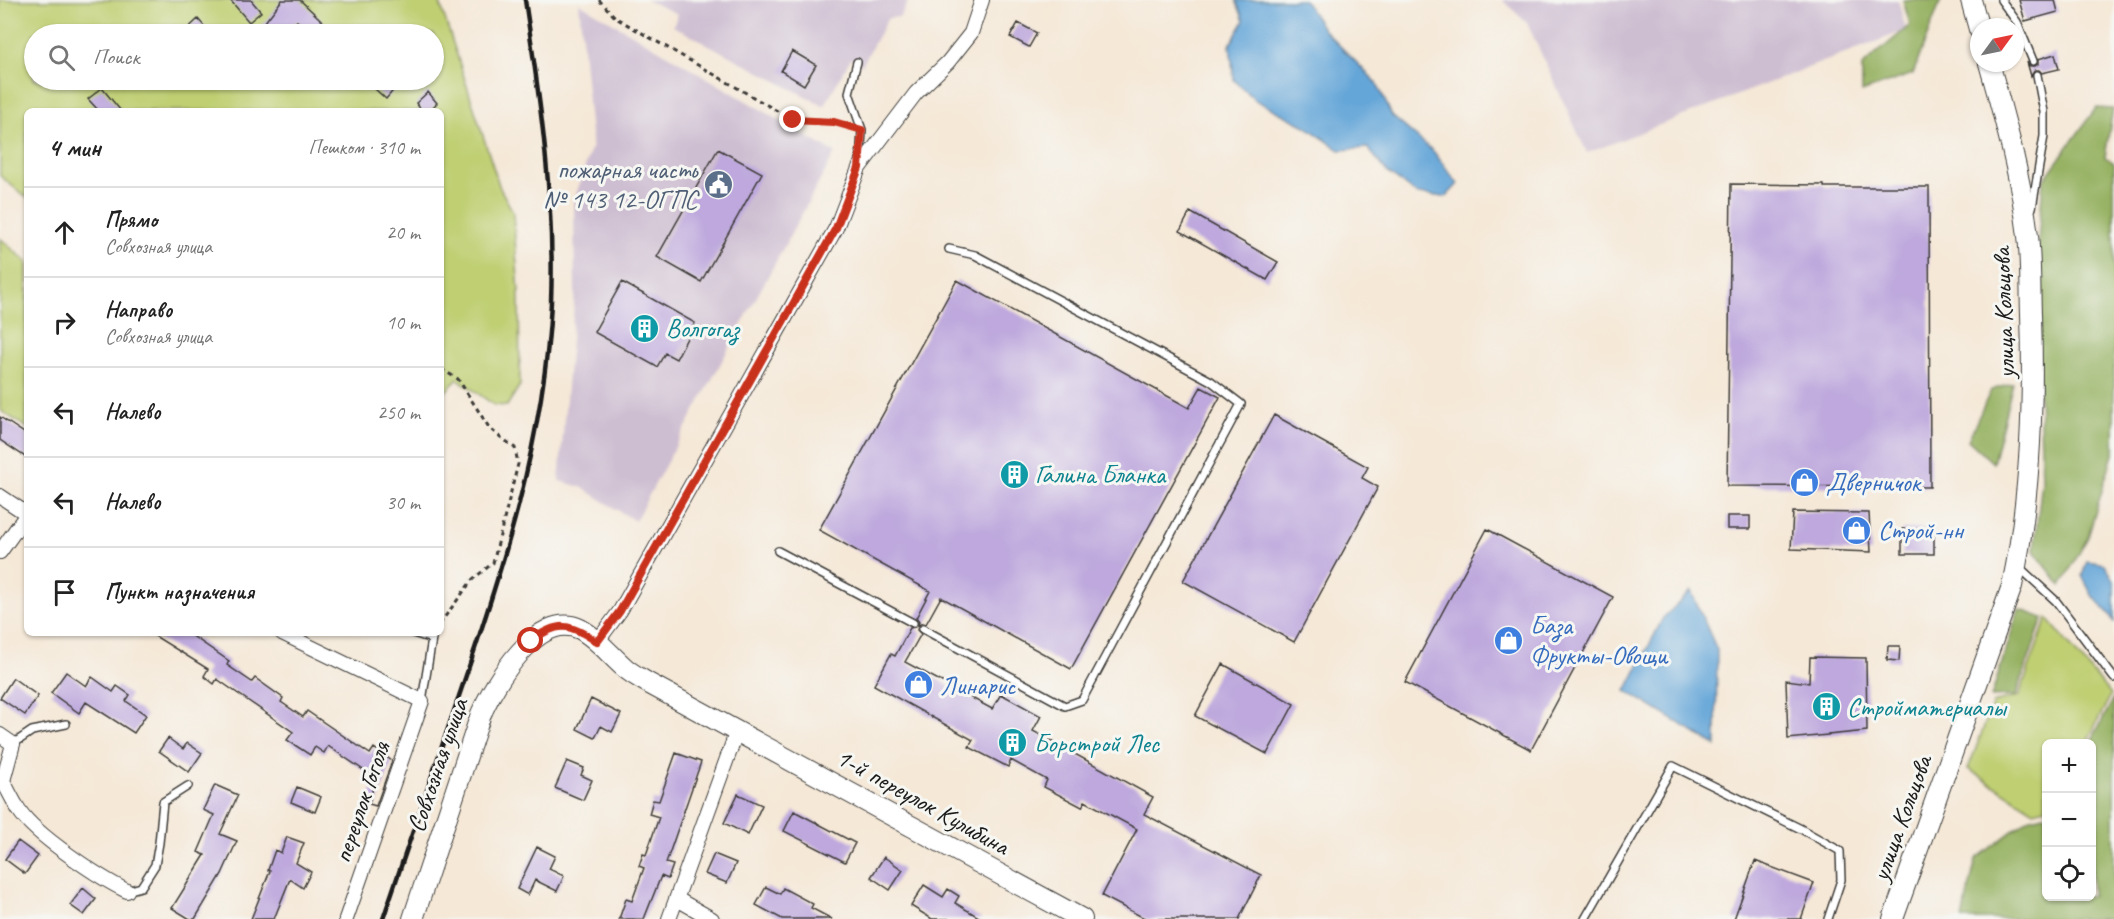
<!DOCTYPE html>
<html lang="ru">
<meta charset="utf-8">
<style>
:root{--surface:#fff;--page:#f2f2f2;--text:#222;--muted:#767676;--line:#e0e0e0}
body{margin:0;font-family:Caveat,sans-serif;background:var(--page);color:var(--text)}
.controls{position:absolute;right:18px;bottom:18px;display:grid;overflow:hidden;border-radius:9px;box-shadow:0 2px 4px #0004}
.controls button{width:54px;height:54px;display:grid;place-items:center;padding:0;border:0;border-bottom:2px solid var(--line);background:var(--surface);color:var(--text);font:30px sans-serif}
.compass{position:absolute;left:1970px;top:18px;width:54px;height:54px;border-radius:50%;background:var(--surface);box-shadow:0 2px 4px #0004;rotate:57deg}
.stop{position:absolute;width:18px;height:18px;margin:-14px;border:4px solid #c8321e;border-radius:50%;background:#fff}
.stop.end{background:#c8321e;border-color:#fff;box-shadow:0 2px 6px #0008}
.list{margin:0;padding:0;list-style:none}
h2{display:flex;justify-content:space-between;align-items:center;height:78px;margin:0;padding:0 24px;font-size:26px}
h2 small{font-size:20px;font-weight:400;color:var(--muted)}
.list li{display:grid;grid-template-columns:39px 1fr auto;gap:18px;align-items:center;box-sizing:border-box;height:90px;padding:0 24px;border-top:2px solid var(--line)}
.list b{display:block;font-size:22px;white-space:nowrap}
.list p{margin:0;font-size:20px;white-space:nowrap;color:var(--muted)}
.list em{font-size:20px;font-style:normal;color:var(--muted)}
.icon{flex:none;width:33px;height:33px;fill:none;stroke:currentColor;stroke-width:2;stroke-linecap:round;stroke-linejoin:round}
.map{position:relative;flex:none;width:2114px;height:919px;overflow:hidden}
.search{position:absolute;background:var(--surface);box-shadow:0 2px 4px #0004;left:24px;top:24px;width:420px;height:66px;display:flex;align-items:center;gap:15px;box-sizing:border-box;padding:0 21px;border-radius:33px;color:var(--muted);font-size:22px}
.panel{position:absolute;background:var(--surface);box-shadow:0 2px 4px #0004;left:24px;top:108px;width:420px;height:528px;border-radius:9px}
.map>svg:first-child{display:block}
.industrial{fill:#cebed1}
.green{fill:#bfcf72;stroke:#6e7647;stroke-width:1.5;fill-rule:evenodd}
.forest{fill:#97b264;stroke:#5a6740;stroke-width:1.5}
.water{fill:#65a6d8;stroke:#40617a;stroke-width:1.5}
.building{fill:#bea8dd}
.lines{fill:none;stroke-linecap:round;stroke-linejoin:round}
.lane-casing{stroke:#3d3b38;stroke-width:10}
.street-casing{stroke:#3d3b38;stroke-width:16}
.secondary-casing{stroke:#3d3b38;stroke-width:22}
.path{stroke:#3d3b38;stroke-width:3;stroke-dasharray:4.5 4.5;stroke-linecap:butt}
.lane{stroke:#fff;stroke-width:7}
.street{stroke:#fff;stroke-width:14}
.secondary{stroke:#fff;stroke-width:20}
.rail{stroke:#1c1c1c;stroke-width:4.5}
.route{stroke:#c8321e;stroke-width:8}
.labels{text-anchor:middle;stroke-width:6;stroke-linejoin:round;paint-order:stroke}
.service-label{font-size:26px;fill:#4e5e75;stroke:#f6f6f2;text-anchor:end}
.street-label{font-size:26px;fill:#1c1c1c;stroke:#f6f6f2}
.culture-label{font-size:26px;fill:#0d838f;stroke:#f6f6f2;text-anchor:start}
.shop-label{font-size:26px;fill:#366cbe;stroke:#f6f6f2;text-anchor:start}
</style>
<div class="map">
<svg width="2114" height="919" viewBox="0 0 2114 919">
<rect width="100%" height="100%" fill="#f6f6f2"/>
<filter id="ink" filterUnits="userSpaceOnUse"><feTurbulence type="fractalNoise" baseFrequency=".0167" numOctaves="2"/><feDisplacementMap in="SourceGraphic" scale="12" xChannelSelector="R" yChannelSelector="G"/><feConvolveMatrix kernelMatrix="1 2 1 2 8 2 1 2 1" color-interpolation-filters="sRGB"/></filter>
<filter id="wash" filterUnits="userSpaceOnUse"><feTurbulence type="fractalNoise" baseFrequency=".008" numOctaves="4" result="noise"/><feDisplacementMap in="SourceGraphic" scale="24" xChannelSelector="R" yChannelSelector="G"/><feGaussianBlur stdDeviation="1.35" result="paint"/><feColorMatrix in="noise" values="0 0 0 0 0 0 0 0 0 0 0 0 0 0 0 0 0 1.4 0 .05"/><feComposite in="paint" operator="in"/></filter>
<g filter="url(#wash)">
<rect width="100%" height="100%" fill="#f5e8d7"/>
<path class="industrial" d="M646,0H909L900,17L888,18L862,65L851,58L824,106L673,26L678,14Z
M1502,0H1898L1906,30L1587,153L1527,23Z
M579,3L835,153L635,521L581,487L559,481L575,293L574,201L592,145Z"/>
<path class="green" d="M0,0H439L500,188L513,212L519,292L520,385L507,406L494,405L458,379L441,396V111H27V198L0,176ZM34,34H434V80H34Z
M0,238L27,262V428L0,410Z
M2047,618L2111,695L2086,743L2046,744V808L2034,811L1968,769L1993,703L2019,696Z"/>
<path class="forest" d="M1903,0H1941L1913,74L1862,92V66L1910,25Z
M2096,108L2113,109L2105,157L2114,163V451L2088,537L2061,586L2034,551L2042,480L2035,278L2043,181Z
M2013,383L1993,463L1968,440L1991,390Z
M2019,609L2043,618L2016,696L1991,697Z
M2114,698V919H1962L1976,859L2028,819L2046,814V896H2092L2090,743Z"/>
<path class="water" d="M1236,0H1304L1324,30L1377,83L1392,116L1434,152L1458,184L1446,197L1417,194L1387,172L1368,148L1340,150L1305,126L1255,100L1234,80L1230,45L1244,21Z
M2087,561L2105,564L2114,581V623L2110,615L2092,595L2082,576Z
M1691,591L1717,650L1716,746L1626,691L1663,618Z"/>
<g id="blocks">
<path class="building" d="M230,0H251L261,12L249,22Z
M282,0H300L336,34H312L297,21L282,34H267L261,27Z
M2019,0H2055L2058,12L2025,21Z
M198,19L211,34H182Z
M1018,23L1037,33L1029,47L1010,37Z
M792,51L816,65L804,85L781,71Z
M2055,54L2059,69L2042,73L2039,70H2035L2031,76L2027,62L2030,66H2035L2038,64V59Z
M384,80H388L396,87L386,99L375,89Z
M102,88L121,111H99L88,99Z
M428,92L437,103L429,111H422L416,103Z
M718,149L762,173L701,282L657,257Z
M1731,184L1824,185V187H1929L1930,487L1727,486Z
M1190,212L1278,262L1267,280L1180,231Z
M957,280L1189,408L1201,387L1220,397L1071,669L941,597L926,624L922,623L918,626L917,630L921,634L905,662L992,709L1001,694L1041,716L1033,731L1153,797L1144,814L1261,875L1239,919H1146L1102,896L1137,829L1085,801L1082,807L1044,787L1047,780L1011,760L1008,767L969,747L973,740L874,685L891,654L895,656L910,628L918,626L919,622L916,618L930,591L819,530Z
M622,282L695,323L676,359L665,353L657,367L594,332Z
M1274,415L1368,467L1362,478L1378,487L1294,642L1183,581Z
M0,417L27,435V458L0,440Z
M1793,512L1869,513L1871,552L1791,549Z
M1727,516H1750V529H1727Z
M1487,529L1613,597L1531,750L1405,682Z
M1902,529H1934V554H1902Z
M150,633H188L229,661L227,665L252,682L255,678L283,698L281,702L303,717L307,711L370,754L374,748L392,761L376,806L369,804L375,778L328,746L324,753L315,747L310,755L287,740L293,732L217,679L214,684L204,676L208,669Z
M1888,646H1900L1899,661L1887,660Z
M1810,657L1866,658L1867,731L1788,739L1786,680L1809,683Z
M1223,664L1294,704L1267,754L1195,716Z
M66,672L86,686L92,677L113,692L117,686L130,695L126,701L146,715L134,733L86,702L79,713L51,693Z
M13,678L38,696L25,715L0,698Z
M591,699L621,714L612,732L601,726L595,738L577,729Z
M168,738L183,749L187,743L202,753L189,772L159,751Z
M676,753L701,762L666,863L673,865L668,879L661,876L644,919H619L626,899L632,901L644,868L639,866L643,854L646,855L659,817L649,814L653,800L659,801Z
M567,761L584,768L581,775L592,780L583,800L555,788Z
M215,785L238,795L220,834L237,841L222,874L195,919H190L172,908L205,855L198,852L214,815L203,810Z
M297,787L321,797L315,812L291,802Z
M738,794L762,805L748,835L724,823Z
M794,811L855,843L845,862L784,831Z
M287,837L304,843L296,863L311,872L303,888L290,879L274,919H251L270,871L268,870L275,850L281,853Z
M18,841L38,856L25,874L5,859Z
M537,847L555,856L549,869L564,876L557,891L535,880L528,895L517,889Z
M714,854L736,863L727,883L705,874Z
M884,857L903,870L890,890L871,877Z
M1755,861L1814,883L1801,919H1734Z
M924,885L943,897L948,889L959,896L955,903L982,919H932L911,906Z
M766,887L780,894L783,888L813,904L811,908L832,919H782L756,905Z
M83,888L96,899L84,915L70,905Z"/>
</g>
</g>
<g filter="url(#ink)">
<use href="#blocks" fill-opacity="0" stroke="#3d3b38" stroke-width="1.5"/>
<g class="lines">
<defs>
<path id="lane" d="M2001,0L2017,22L2033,61
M857,62L849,93L862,130L860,163
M2032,208L2044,136V112L2037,75
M778,551L913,623
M2018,566L2056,601L2114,678
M923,629L1065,706L1082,700L1241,404L1211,381L975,255L949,249
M413,633L432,639L422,701
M13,744L32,731L66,724
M127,891L141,887L155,865L159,843L163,802L188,786
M1585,919L1673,766L1801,829L1840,851L1841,880L1828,919"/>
<path id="street" d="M0,496L27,514
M0,552L27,514
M282,633L422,701L346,919
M597,642L620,611L836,228L859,168L916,93L948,62L971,33L982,0
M0,735L13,744L3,781C8,790 13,801 19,810C35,835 100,878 127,891
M677,899L712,919
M669,919L737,731"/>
<path id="secondary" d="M1971,0L1979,29
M413,919L481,714C494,684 538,609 580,629C597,638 610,655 625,668C632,674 640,678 648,683L1082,919
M1893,919L2012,586C2031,497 2034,405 2031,314C2030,288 2031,262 2028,236C2021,177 2005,120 1989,63"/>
</defs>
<use href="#lane" class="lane-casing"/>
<use href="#street" class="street-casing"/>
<use href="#secondary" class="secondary-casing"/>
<path class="path" d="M599,0L616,18L793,120L834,122L850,126
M441,369L458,379L490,429L515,448L518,464L493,563L473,579L441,622"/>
<use href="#lane" class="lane"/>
<use href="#street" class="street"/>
<use href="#secondary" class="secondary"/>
<path class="rail" d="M383,919C408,846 433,772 458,699C502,571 545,439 551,302C555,201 540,100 525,0"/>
</g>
</g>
<g class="lines" filter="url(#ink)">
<path class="route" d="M531,641C558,621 570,623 597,642L620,611L836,228L859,168L862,130L834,122L793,120"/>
</g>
<defs>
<symbol id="civic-disc" viewBox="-11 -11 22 22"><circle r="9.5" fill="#5c6f8a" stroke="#f6f6f2"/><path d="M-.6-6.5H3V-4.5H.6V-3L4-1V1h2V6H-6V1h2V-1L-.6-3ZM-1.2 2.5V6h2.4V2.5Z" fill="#fff"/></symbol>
<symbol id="building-disc" viewBox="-11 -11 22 22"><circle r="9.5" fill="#0f9aa8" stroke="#f6f6f2"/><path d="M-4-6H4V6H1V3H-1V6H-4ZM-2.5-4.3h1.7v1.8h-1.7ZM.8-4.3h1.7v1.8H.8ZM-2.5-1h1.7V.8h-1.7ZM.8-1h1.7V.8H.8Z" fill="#fff"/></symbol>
<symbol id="shop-disc" viewBox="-11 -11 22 22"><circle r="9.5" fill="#3f7fe0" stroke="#f6f6f2"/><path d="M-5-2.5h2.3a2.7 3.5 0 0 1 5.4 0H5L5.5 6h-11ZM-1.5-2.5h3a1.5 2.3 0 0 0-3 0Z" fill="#fff"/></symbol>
</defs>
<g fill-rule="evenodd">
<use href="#civic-disc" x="702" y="168" width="33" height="33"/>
<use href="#building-disc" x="628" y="312" width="33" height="33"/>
<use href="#building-disc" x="998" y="458" width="33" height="33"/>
<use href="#shop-disc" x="1788" y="466" width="33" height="33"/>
<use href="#shop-disc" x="1840" y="514" width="33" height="33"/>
<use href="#shop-disc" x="1492" y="624" width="33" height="33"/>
<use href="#shop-disc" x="902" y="668" width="33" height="33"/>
<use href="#building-disc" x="1810" y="690" width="33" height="33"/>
<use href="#building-disc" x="996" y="726" width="33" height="33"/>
</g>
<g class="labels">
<g class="service-label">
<text x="697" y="178">пожарная часть<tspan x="697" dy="30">№ 143 12-ОГПС</tspan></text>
</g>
<g class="street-label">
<text transform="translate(2003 313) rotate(-92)" y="9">улица Кольцова</text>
<text transform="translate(437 765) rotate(-71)" y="9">Совхозная улица</text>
<text transform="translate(923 801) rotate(29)" y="9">1-й переулок Кулибина</text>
<text transform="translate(361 802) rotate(-71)" y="9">переулок Гоголя</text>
<text transform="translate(1901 818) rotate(-70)" y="9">улица Кольцова</text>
</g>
<g class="culture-label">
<text x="666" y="337">Волгогаз</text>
<text x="1035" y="483">Галина Бланка</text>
<text x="1847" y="716">Стройматериалы</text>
<text x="1034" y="752">Борстрой Лес</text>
</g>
<g class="shop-label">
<text x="1826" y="491">Дверничок</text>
<text x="1878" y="539">Строй-нн</text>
<text x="1530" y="634">База<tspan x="1530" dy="30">Фрукты-Овощи</tspan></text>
<text x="940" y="694">Линарис</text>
</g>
</g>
</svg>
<div class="controls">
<button>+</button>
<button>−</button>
<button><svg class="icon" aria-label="locate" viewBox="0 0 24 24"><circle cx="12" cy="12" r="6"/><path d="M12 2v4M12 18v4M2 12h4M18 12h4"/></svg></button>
</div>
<svg class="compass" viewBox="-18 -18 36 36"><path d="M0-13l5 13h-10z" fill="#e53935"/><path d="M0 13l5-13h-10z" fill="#767676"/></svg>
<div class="stop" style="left:531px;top:641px"></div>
<div class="stop end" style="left:793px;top:120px"></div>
<div class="search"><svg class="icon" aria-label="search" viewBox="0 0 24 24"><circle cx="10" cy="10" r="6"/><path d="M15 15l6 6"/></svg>Поиск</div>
<section class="panel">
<h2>4 мин<small>Пешком · 310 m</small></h2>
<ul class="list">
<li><svg class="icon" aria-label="ahead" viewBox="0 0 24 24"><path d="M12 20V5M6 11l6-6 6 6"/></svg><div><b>Прямо</b><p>Совхозная улица</p></div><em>20 m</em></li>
<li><svg class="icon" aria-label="right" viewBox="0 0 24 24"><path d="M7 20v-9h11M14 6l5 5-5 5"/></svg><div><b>Направо</b><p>Совхозная улица</p></div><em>10 m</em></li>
<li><svg class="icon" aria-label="left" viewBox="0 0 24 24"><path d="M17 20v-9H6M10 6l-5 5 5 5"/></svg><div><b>Налево</b></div><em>250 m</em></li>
<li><svg class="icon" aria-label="left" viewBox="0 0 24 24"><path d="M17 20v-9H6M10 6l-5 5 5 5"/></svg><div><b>Налево</b></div><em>30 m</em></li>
<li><svg class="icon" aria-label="arrive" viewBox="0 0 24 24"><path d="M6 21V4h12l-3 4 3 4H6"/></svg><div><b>Пункт назначения</b></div></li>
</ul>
</section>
</div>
